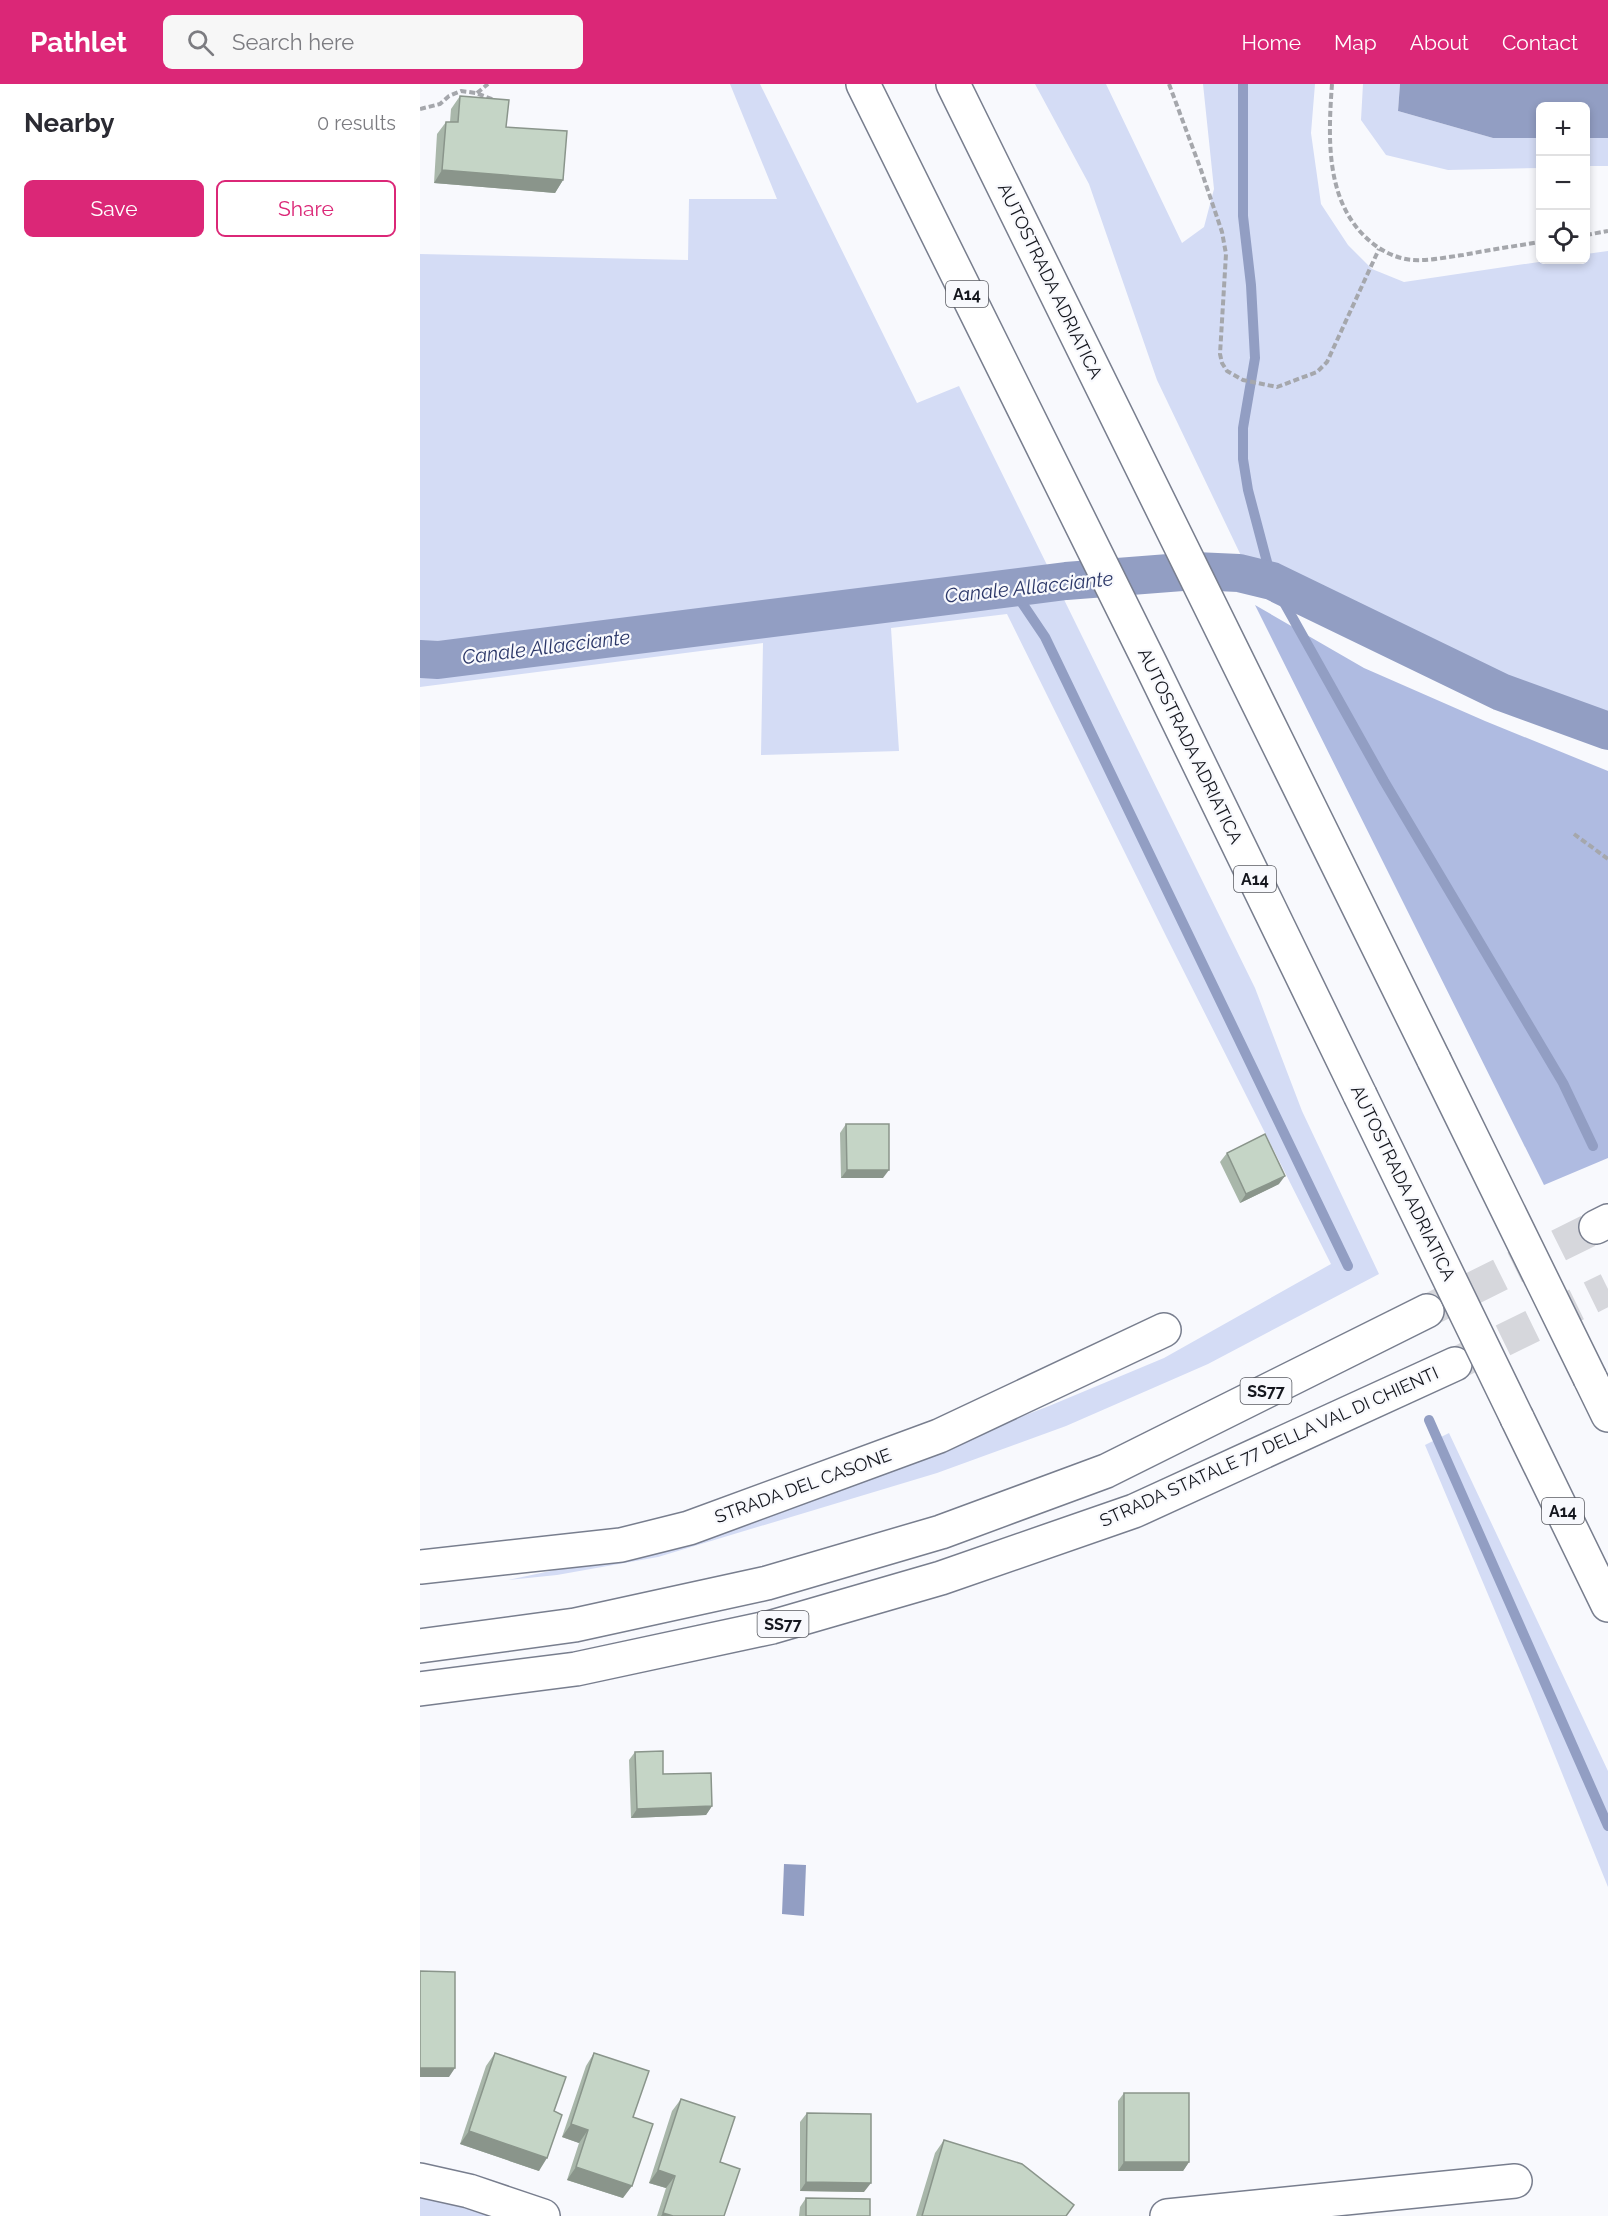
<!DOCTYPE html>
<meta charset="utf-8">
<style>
:root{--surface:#fff;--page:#f7f7f7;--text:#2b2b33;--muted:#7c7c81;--line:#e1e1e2;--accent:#db2777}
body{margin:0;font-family:Raleway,sans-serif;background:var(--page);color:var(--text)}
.controls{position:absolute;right:18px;top:18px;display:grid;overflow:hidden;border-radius:9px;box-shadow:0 3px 9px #0003}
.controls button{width:54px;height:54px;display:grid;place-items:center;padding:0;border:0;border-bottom:2px solid var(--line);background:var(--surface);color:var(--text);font:30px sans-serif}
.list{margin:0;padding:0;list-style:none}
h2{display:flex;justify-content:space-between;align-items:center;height:78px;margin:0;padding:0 24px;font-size:26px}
h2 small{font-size:20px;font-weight:400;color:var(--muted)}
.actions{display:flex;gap:12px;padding:18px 24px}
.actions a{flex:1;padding:14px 0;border:2px solid var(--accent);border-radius:9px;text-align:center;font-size:21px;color:var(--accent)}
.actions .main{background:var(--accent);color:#fff}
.icon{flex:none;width:33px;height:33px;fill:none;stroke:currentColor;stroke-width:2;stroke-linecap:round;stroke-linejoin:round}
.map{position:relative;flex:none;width:1188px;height:2132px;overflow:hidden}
header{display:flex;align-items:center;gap:36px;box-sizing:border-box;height:84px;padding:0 30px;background:var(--accent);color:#fff}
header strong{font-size:28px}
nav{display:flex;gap:33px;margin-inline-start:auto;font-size:21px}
.search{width:420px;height:54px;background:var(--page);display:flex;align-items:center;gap:15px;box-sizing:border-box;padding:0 21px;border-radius:9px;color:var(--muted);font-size:22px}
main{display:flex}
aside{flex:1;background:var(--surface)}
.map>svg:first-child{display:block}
.green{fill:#d4dcf5}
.forest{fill:#afbbe1}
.water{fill:#929ec3}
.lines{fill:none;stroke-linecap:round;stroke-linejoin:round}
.stream{stroke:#929ec3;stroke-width:10}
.canal{stroke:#929ec3;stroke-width:38}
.highway-tunnel{stroke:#d6d7dc;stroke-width:33;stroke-dasharray:33 16;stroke-linecap:butt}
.street-casing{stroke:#787e8e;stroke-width:36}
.highway-casing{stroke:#787e8e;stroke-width:36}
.path{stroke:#a5a7ac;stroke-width:4;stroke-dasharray:6 3;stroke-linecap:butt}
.street{stroke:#fff;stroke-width:33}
.highway{stroke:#fff;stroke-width:33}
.highway-bridge-casing{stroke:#787e8e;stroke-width:36;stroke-linecap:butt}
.highway-bridge{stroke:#fff;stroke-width:33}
.wall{fill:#a9b7aa}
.shaded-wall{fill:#8a958b}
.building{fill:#c5d5c6;stroke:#8a958b;stroke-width:1.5}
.labels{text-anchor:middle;stroke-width:4.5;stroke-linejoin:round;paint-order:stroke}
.shield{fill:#f8f9fd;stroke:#595b61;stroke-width:1.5}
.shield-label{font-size:16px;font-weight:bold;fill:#15171e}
.street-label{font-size:18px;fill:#15171e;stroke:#f8f9fd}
.water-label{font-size:20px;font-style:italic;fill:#2c3869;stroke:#f8f9fd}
</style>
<header>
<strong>Pathlet</strong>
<div class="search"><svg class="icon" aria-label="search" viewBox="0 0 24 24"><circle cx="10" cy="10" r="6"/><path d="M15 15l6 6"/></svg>Search here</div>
<nav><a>Home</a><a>Map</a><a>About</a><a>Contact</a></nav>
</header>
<main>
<aside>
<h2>Nearby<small>0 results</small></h2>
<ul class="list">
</ul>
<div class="actions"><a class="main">Save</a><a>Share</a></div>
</aside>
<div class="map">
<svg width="1188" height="2132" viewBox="0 0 1188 2132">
<rect width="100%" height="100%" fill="#f8f9fd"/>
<path class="green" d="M310,0H340L497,319L539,302L835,904L882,1027L959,1190L788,1280L646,1342L517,1389L238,1473L137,1491L88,1496L239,1464L421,1403L629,1322L744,1274L911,1180L747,854L587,530L471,544L479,667L341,671L343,559L0,603V170L268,176L269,115H357Z
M615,0H686L762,159L784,143L794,105L783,0H895L891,49L901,120L928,161L952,185L984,198L1132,176H1166V170L1188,167V632L1085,594L856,481L825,480L737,296L669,100Z
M943,0H980L978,27L1073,54H1120V84L1028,86L966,71L941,36Z
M1166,54H1188V82H1166Z
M1029,1349L1188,1687V1803L1110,1610L1005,1361Z
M0,2113L51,2124L72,2132H0Z"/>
<path class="forest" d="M835,521L944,584L1065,637L1188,687V1074L1124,1101Z"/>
<path class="water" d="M980,0H1188V54H1166V22H1120V54H1073L978,27Z
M364,1780L386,1781L384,1832L362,1830Z"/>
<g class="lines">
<path class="stream" d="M823,0V132L831,201L835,274L823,344V375L828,406L852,497L964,697L1143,999L1173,1062
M592,504L625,553L928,1182
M1009,1336L1188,1742"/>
<path class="canal" d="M0,575L18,576L646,497L775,487L819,489L852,497L1081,608L1188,647"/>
<path class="highway-tunnel" d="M1007,1227L1176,1143
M1039,1278L1188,1205"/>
<defs>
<path id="street" d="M0,1483L201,1461L269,1444L519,1352L744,1246
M0,2096L49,2107L123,2132
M747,2132L1095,2097"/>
<path id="highway" d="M443,0L730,579L940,1011
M533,0L1014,976
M1176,1143L1188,1137
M1170,1294L1188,1331
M1097,1334L1188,1521
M0,1562L155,1541L347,1499L521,1448L686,1387L1007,1227
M0,1605L156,1585L352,1543L521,1494L714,1427L1035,1280"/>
</defs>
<use href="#street" class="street-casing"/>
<use href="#highway" class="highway-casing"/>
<path class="path" d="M749,0L781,86L802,148L806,170L800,270L802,279L807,287L823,296L857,303L897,288L907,278L959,165
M912,0C908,55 905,120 951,158C963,168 978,175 993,176C1010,177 1027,173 1043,171C1069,166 1095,162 1120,158
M57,9L68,0
M0,25L20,20L29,12L41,7L56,9L74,16
M1166,151L1188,147
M1154,750L1188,775"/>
<use href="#street" class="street"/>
<use href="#highway" class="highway"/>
<defs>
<path id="highway-bridge" d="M1014,976L1170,1294
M940,1011L1097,1334"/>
</defs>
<use href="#highway-bridge" class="highway-bridge-casing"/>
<use href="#highway-bridge" class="highway-bridge"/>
</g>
<path class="wall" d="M40,12L86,43L143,96L135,109L14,99L17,50L26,38H30L31,25Z
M426,1040L463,1094H421L420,1049Z
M807,1069L859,1100L820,1119L800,1078Z
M215,1668L243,1690L292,1722L286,1731L211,1734L209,1676Z
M75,1969L134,2027L119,2087L40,2060L66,1982Z
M174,1969L213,2033L203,2114L147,2096L159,2059L142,2053L166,1982Z
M704,2009L769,2078L763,2087H698V2017Z
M261,2015L300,2078L304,2132H237L246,2104L229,2099L252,2027Z
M387,2029L444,2108L380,2107V2038Z
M524,2056L647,2132H496L515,2069Z
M386,2114L450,2132H379L380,2123Z"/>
<path class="shaded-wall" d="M22,86L143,96L135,109L14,99Z
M427,1086H469L463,1094H421Z
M865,1092L859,1100L820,1119L826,1110Z
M292,1722L286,1731L211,1734L217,1725Z
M0,1984H35L29,1993H0Z
M151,2040L168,2046L159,2059L142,2053Z
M49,2047L127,2074L119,2087L40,2060Z
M704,2078H769L763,2087H698Z
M156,2083L212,2102L203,2114L147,2096Z
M238,2086L255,2092L246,2104L229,2099Z
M386,2098L451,2099L444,2108L380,2107Z
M243,2129L253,2132H241Z"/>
<path class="building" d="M40,12L89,16L86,43L147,47L143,96L22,86L26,38H38Z
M426,1040H469V1086H427Z
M845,1050L865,1092L826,1110L807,1069Z
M243,1667V1690L291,1689L292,1722L217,1725L215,1668Z
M0,1887L35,1888V1984H0Z
M75,1969L146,1993L134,2027L142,2031L127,2074L49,2047Z
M174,1969L229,1987L213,2033L233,2040L212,2102L156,2083L168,2046L151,2040Z
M704,2009H769V2078H704Z
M261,2015L315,2033L300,2078L320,2085L304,2132H253L243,2129L255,2092L238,2086Z
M387,2029L451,2030V2099L386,2098Z
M524,2056L602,2080L654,2121L646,2132H502Z
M386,2114L450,2115V2132H386Z"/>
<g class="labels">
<g class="shield">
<rect x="526" y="197" width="42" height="26" rx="4.5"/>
<rect x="814" y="782" width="42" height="26" rx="4.5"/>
<rect x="820.5" y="1294" width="51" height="26" rx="4.5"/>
<rect x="1122" y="1414" width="42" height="26" rx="4.5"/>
<rect x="337.5" y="1527" width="51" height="26" rx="4.5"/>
</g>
<g class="shield-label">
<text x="547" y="216">A14</text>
<text x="835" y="801">A14</text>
<text x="846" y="1313">SS77</text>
<text x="1143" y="1433">A14</text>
<text x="363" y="1546">SS77</text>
</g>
<g class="street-label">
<text transform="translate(630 197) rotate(64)" y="6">AUTOSTRADA ADRIATICA</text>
<text transform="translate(770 662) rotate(64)" y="6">AUTOSTRADA ADRIATICA</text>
<text transform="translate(983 1099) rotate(64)" y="6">AUTOSTRADA ADRIATICA</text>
<text transform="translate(849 1363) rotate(-24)" y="6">STRADA STATALE 77 DELLA VAL DI CHIENTI</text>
<text transform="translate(383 1402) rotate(-20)" y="6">STRADA DEL CASONE</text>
</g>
<g class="water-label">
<text transform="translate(609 503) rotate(-6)" y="7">Canale Allacciante</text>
<text transform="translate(126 563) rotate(-7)" y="7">Canale Allacciante</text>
</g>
</g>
</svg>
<div class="controls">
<button>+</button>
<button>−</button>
<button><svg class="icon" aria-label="locate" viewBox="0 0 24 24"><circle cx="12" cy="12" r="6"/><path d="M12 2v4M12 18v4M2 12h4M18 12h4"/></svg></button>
</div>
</div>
</main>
